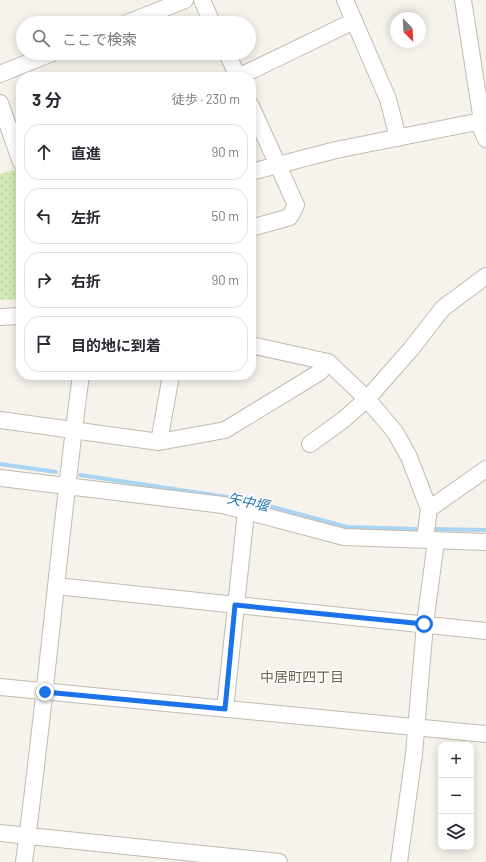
<!DOCTYPE html>
<html lang="ja">
<meta charset="utf-8">
<style>
:root{--surface:#fff;--page:#f2f2f3;--text:#2b2b33;--muted:#7c7c81;--line:#e1e1e2}
body{margin:0;font-family:Barlow,"Noto Sans JP",sans-serif;background:var(--page);color:var(--text)}
.controls{position:absolute;right:12px;bottom:12px;display:grid;overflow:hidden;border-radius:8px;box-shadow:0 2px 10px #0003}
.controls button{width:36px;height:36px;display:grid;place-items:center;padding:0;border:0;border-bottom:1px solid var(--line);background:var(--surface);color:var(--text);font:20px sans-serif}
.compass{position:absolute;left:390px;top:12px;width:36px;height:36px;border-radius:50%;background:var(--surface);box-shadow:0 2px 10px #0003;rotate:156deg}
.stop{position:absolute;width:12px;height:12px;margin:-9px;border:3px solid #1a73e8;border-radius:50%;background:#fff}
.stop.end{background:#1a73e8;border-color:#fff;box-shadow:0 1px 4px #0008}
.list{margin:0;padding:0;list-style:none}
h2{display:flex;justify-content:space-between;align-items:center;height:52px;margin:0;padding:0 16px;font-size:17px}
h2 small{font-size:13px;font-weight:400;color:var(--muted)}
.list li{display:grid;grid-template-columns:26px 1fr auto;gap:12px;align-items:center;box-sizing:border-box;height:56px;margin:0 8px 8px;padding:0 8px;border:1px solid var(--line);border-radius:16px}
.list b{display:block;font-size:15px;white-space:nowrap}
.list em{font-size:13px;font-style:normal;color:var(--muted)}
.icon{flex:none;width:22px;height:22px;fill:none;stroke:currentColor;stroke-width:2;stroke-linecap:round;stroke-linejoin:round}
.map{position:relative;flex:none;width:486px;height:862px;overflow:hidden}
.search{position:absolute;background:var(--surface);box-shadow:0 2px 10px #0003;left:16px;top:16px;width:240px;height:44px;display:flex;align-items:center;gap:10px;box-sizing:border-box;padding:0 14px;border-radius:22px;color:var(--muted);font-size:15px}
.panel{position:absolute;background:var(--surface);box-shadow:0 2px 10px #0003;left:16px;top:72px;width:240px;height:308px;border-radius:16px}
.map>svg:first-child{display:block}
.park{fill:url(#park-dots)}
.lines{fill:none;stroke-linecap:round;stroke-linejoin:round}
.stream{stroke:#a9d4f2;stroke-width:4}
.minor-casing{stroke:#c2bbae;stroke-width:18}
.minor{stroke:#fff;stroke-width:16}
.route{stroke:#1a73e8;stroke-width:5}
.labels{text-anchor:middle;stroke-width:3;stroke-linejoin:round;paint-order:stroke}
.water-label{font-size:14px;font-style:italic;fill:#2e7ab2;stroke:#fff}
.neighbourhood-label{font-size:14px;fill:#6e6250;stroke:#fff}
</style>
<div class="map">
<svg width="486" height="862" viewBox="0 0 486 862">
<defs>
<pattern id="park-dots" width="8" height="8" patternUnits="userSpaceOnUse"><rect width="8" height="8" fill="#d2eab5"/><path d="M2 2h.1M6 6h.1" fill="none" stroke="#b6ca9c" stroke-width="1.8" stroke-linecap="round"/></pattern>
</defs>
<rect width="100%" height="100%" fill="#f6f3ec"/>
<path class="park" d="M17,169L21,181V299L0,300V174Z"/>
<g class="lines">
<path class="stream" d="M0,464L56,472
M80,475L247,500L347,527L416,529
M431,529L486,530"/>
<defs>
<path id="minor" d="M202,0L212,23
M345,0L388,99L398,138
M463,0L482,121
M127,23L185,0
M227,53L238,77
M0,74L52,53
M238,77L354,21
M0,103L21,162
M251,106L296,205L290,217L251,228
M478,122L486,139
M251,172L336,150L486,120
M0,317L21,316
M251,345L328,362L367,399L395,432L409,457L429,509L425,540
M0,420L159,442L225,430L320,372L328,362
M159,442L171,375
M310,444L343,420L367,399L411,349L443,308L486,276
M0,478L223,505L344,537L486,542
M429,509L486,469
M56,586L486,631
M0,687L486,734
M225,709L246,512
M0,833L279,862
M24,862C46,700 59,537 81,375
M399,862L414,754L425,624L436,541"/>
</defs>
<use href="#minor" class="minor-casing"/>
<use href="#minor" class="minor"/>
</g>
<g class="lines">
<path class="route" d="M45,692L225,709L235,605L424,624"/>
</g>
<g class="labels">
<g class="water-label">
<text transform="translate(248 502) rotate(12)" y="5">矢中堰</text>
</g>
<g class="neighbourhood-label">
<text x="302" y="682">中居町四丁目</text>
</g>
</g>
</svg>
<div class="controls">
<button>+</button>
<button>−</button>
<button><svg class="icon" aria-label="layers" viewBox="0 0 24 24"><path d="M12 4l9 5-9 5-9-5zM3 14l9 5 9-5"/></svg></button>
</div>
<svg class="compass" viewBox="-18 -18 36 36"><path d="M0-13l5 13h-10z" fill="#e53935"/><path d="M0 13l5-13h-10z" fill="#7c7c81"/></svg>
<div class="stop" style="left:424px;top:624px"></div>
<div class="stop end" style="left:45px;top:692px"></div>
<div class="search"><svg class="icon" aria-label="search" viewBox="0 0 24 24"><circle cx="10" cy="10" r="6"/><path d="M15 15l6 6"/></svg>ここで検索</div>
<section class="panel">
<h2>3 分<small>徒歩 · 230 m</small></h2>
<ul class="list">
<li><svg class="icon" aria-label="ahead" viewBox="0 0 24 24"><path d="M12 20V5M6 11l6-6 6 6"/></svg><div><b>直進</b></div><em>90 m</em></li>
<li><svg class="icon" aria-label="left" viewBox="0 0 24 24"><path d="M17 20v-9H6M10 6l-5 5 5 5"/></svg><div><b>左折</b></div><em>50 m</em></li>
<li><svg class="icon" aria-label="right" viewBox="0 0 24 24"><path d="M7 20v-9h11M14 6l5 5-5 5"/></svg><div><b>右折</b></div><em>90 m</em></li>
<li><svg class="icon" aria-label="arrive" viewBox="0 0 24 24"><path d="M6 21V4h12l-3 4 3 4H6"/></svg><div><b>目的地に到着</b></div></li>
</ul>
</section>
</div>
